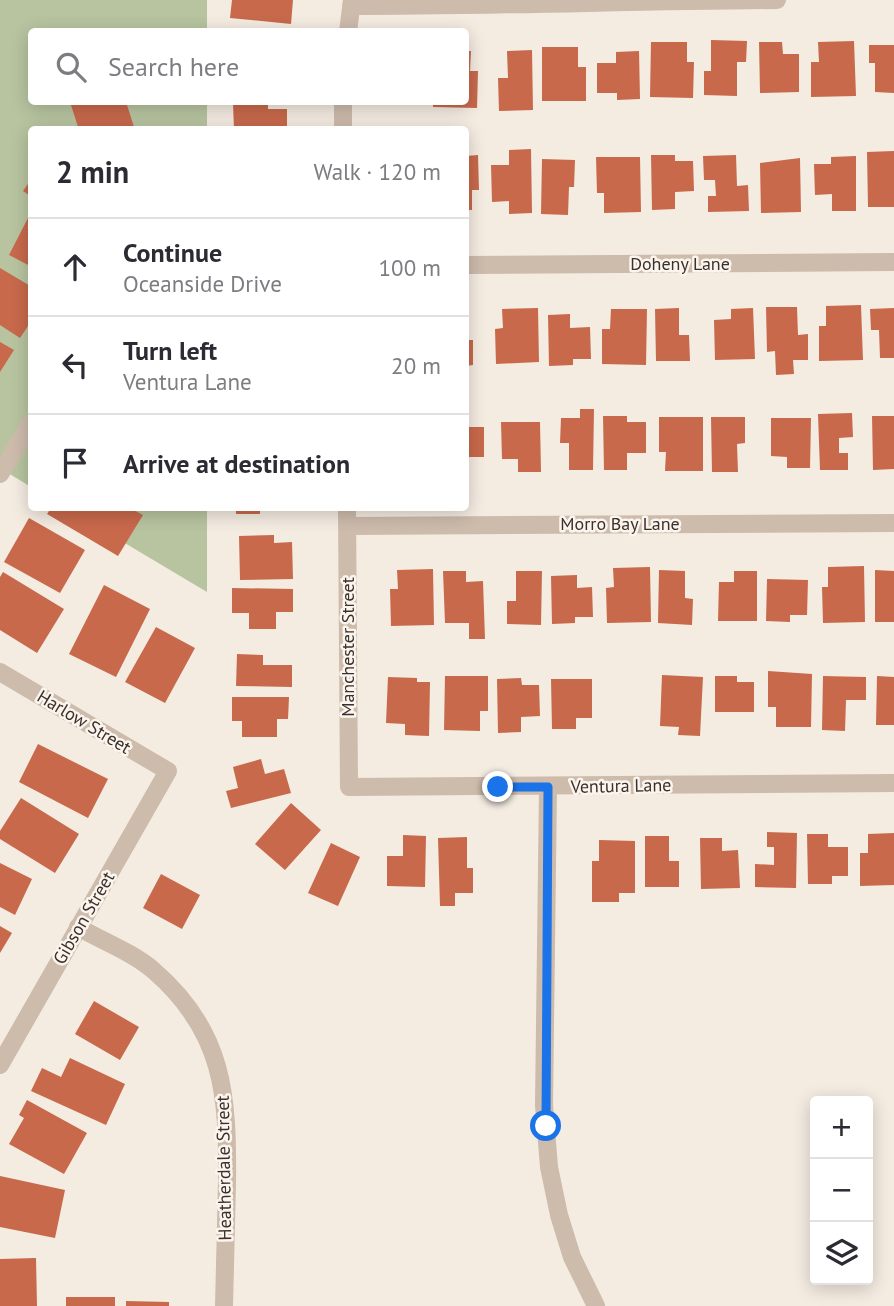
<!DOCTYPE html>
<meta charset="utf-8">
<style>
:root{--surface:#fff;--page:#f7f7f7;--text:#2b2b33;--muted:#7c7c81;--line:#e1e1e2}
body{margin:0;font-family:"PT Sans",sans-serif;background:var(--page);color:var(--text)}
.controls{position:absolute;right:21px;bottom:21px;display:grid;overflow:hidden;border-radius:7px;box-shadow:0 4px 18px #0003}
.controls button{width:63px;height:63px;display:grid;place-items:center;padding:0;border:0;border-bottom:2px solid var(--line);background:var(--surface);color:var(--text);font:35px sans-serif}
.stop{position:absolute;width:21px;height:21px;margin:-16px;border:5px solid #1a73e8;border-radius:50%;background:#fff}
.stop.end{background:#1a73e8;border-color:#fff;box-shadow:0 2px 7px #0008}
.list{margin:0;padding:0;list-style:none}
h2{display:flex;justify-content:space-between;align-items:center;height:91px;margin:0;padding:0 28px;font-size:30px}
h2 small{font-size:23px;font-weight:400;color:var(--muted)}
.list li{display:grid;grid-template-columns:46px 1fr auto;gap:21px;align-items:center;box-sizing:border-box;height:98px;padding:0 28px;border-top:2px solid var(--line)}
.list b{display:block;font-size:26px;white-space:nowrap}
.list p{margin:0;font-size:23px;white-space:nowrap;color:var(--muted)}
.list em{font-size:23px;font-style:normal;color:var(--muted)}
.icon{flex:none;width:38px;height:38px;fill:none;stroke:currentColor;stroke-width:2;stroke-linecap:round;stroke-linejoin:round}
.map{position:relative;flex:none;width:894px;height:1306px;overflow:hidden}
.search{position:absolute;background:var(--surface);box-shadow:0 4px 18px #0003;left:28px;top:28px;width:441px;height:77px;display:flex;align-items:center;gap:18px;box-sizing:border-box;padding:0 24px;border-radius:7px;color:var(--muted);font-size:26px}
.panel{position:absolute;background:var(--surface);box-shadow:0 4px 18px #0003;left:28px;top:126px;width:441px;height:385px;border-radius:7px}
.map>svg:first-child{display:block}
.green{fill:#b8c4a0}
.building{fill:#c8694b}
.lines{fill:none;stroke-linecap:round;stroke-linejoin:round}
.minor{stroke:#cdbbac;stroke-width:18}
.route{stroke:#1a73e8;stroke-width:9}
.labels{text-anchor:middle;stroke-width:5;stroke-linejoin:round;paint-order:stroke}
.street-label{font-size:18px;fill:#3b302b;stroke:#fbf5ee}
</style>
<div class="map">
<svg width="894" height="1306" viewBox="0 0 894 1306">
<rect width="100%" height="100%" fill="#f4ebe1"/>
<path class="green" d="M0,0H207V31L32,32V102H207V129L32,130L31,487L0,468Z
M66,508H207V592Z"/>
<path class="building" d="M232,0H293L291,24L230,18Z
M711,40L747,41L746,62H737V96L704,95V71H711Z
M854,41L856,96L811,97V62H819L818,42Z
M651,42H687V62H694L693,98L650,97Z
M759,42H782L783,54H799V92L760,93Z
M869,45H894V93L875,92V63H869Z
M542,47H578V67H586V101H542Z
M532,50L533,110L499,111L498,78H508L507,51Z
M466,51H471L470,71H478L477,108L433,107V102H466Z
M639,51L640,99L617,100V93H597V63H616V52Z
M70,102H126L135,130H79Z
M268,102V109H287V130H234L233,103Z
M399,102H423V105H399Z
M531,149L532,213L509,214V201L492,202L491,165H509V150Z
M894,151V207H868L867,152Z
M478,155L479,190H472V210H466V156Z
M651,155H675V161H693L694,191L675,192V209L652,210Z
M736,155L737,186L748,185L749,211L708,212V196H716L715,180H704L703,156Z
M856,156V211H832V194L815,195L814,164H831V157Z
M596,157H640L641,212L604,213V193H597Z
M800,158L801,212L761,213L760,163Z
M542,159L575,160L574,187H569L568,215L541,214Z
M32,178V197L23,191Z
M29,216L32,217V267L9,255Z
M0,268L32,287V320L20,338L0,325Z
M861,305L863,360L819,361V326H826V306Z
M766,307H797L798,335L808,334V360H793L794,374L776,375L775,351L767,352Z
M538,308L539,362L496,364L495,329L503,328L502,309Z
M679,308V335H689L690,361H656L655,309Z
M753,308L755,359L715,360L714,320L731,319V309Z
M894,308V358H880L879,330H871L870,309Z
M611,309H647L646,365L602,364V329H610Z
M570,314V328L590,327L591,359H573V365L549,366L548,315Z
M466,340H473V365L466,366Z
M0,342L14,350L0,372Z
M580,409H594L593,470H569V443H560L561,418H580Z
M852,413L853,437L839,438V453H848V470H820L818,414Z
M603,416H627V422H646V453H627V470H604Z
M872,416H894V469L873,470Z
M659,417H703V471H665L666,452H659Z
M711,417H745V443L737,444L738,472H712Z
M771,418H811L810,468H787V457L771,456Z
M501,422H540L541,472H518V459H502Z
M466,427H484V457H466Z
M51,508H130L143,515L118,556L47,514Z
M236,508H260V514H236Z
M29,518L85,550L60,593L4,562Z
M274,535V543L292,542L293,579L240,580L239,536Z
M864,566L865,622L823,623L822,587H828V567Z
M650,567L651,622L607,623L606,588L614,587L613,568Z
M433,569L434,625L391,626L390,589H398L397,570Z
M659,570L685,571V598L693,599L692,625L658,623Z
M875,570L894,571V622H875Z
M443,571H466V582L483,581L485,639H469V623H445Z
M516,571H542L541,625L507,624V601H516Z
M734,571H757V621H718L719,582H734Z
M3,572L64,609L37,653L0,630V577Z
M577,575V588L592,587L593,617H575V623L552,624L551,576Z
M767,579L808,580L807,615H790V622L766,621Z
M104,585L150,609L116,677L69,654Z
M232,588L293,589V612H276V629H249V613H232Z
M156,627L195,648L165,703L125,682Z
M237,654L263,655V665H292V687L236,686Z
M768,671L812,674L811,727H776V707H768Z
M662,675L703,677L700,736L678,735L679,727L660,726Z
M445,676H488V711H480V731L444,730Z
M715,676H737V682H754V712H715Z
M823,676L866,677V700H846L845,731L822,730Z
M877,676L894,677V725H876Z
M388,677L417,678V682H430L429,736L405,735V724L386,723Z
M521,678L522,685H539L540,716L521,717V732L498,733L497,679Z
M551,679H592V718H576V729H552Z
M232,697H289L288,719H277V737H242V721H232Z
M38,744L108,779L88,818L19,782Z
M261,759L265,774L284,769L291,793L231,808L226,791L238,788L233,767Z
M21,798L79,834L55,873L0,839V831Z
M291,803L321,830L285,870L255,844Z
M767,832L797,833L796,888L755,887V864L774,865V847H767Z
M894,833V885L860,886V853H868V834Z
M807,834H828V847H848V876H832V884H808Z
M403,835L426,836L425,887L387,886V856H403Z
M645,836H669V861H679V887H645Z
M467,837V868H473V893H455V906H440L438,838Z
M700,838H722V851L738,850L740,888L701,889Z
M599,840L635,841V893H619V902H592V861H599Z
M331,843L360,857L338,906L308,893Z
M0,863L32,879L15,915L0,907Z
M161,874L200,895L182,929L143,908Z
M0,926L12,933L0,953Z
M94,1001L139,1027L120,1060L75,1034Z
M70,1058L125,1084L106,1125L31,1091L42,1068L61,1077Z
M27,1100L87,1133L64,1174L9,1144L24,1118L19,1115Z
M0,1176L65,1190L55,1238L0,1227Z
M36,1258L37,1306H0V1259Z
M66,1297H115V1306H66Z
M126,1301L169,1302V1306H126Z"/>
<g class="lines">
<path class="minor" d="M351,6C493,6 635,1 777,0
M348,32L352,0
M343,102V130
M466,265L894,262
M0,474L32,421
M347,508L349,787L894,783
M347,526L894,523
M0,672L168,771L0,1065
M548,787L544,1105L549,1167L559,1215L572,1257L596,1306
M78,927C102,941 132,952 153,970C224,1031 228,1095 227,1183C226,1224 225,1265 224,1306"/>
</g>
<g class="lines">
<path class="route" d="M498,787H548L546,1126"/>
</g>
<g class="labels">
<g class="street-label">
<text x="680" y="270">Doheny Lane</text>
<text x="620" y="530">Morro Bay Lane</text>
<text transform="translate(348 647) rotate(-90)" y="6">Manchester Street</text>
<text transform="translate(84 722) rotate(31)" y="6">Harlow Street</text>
<text transform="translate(621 786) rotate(-1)" y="6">Ventura Lane</text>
<text transform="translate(84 918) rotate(-60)" y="6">Gibson Street</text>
<text transform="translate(224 1168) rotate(-91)" y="6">Heatherdale Street</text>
</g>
</g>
</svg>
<div class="controls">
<button>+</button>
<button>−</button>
<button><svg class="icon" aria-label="layers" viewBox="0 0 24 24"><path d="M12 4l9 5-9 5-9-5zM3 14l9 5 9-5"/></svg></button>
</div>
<div class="stop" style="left:546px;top:1126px"></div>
<div class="stop end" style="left:498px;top:787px"></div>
<div class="search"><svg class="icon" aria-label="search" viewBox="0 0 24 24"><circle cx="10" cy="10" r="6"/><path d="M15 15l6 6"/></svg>Search here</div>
<section class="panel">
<h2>2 min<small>Walk · 120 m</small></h2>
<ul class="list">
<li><svg class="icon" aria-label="ahead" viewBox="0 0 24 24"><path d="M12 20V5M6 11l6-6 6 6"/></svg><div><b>Continue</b><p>Oceanside Drive</p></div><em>100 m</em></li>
<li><svg class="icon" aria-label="left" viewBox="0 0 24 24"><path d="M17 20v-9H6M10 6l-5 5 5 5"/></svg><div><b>Turn left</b><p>Ventura Lane</p></div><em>20 m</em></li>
<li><svg class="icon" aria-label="arrive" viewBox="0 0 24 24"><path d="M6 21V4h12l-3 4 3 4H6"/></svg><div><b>Arrive at destination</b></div></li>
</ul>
</section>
</div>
